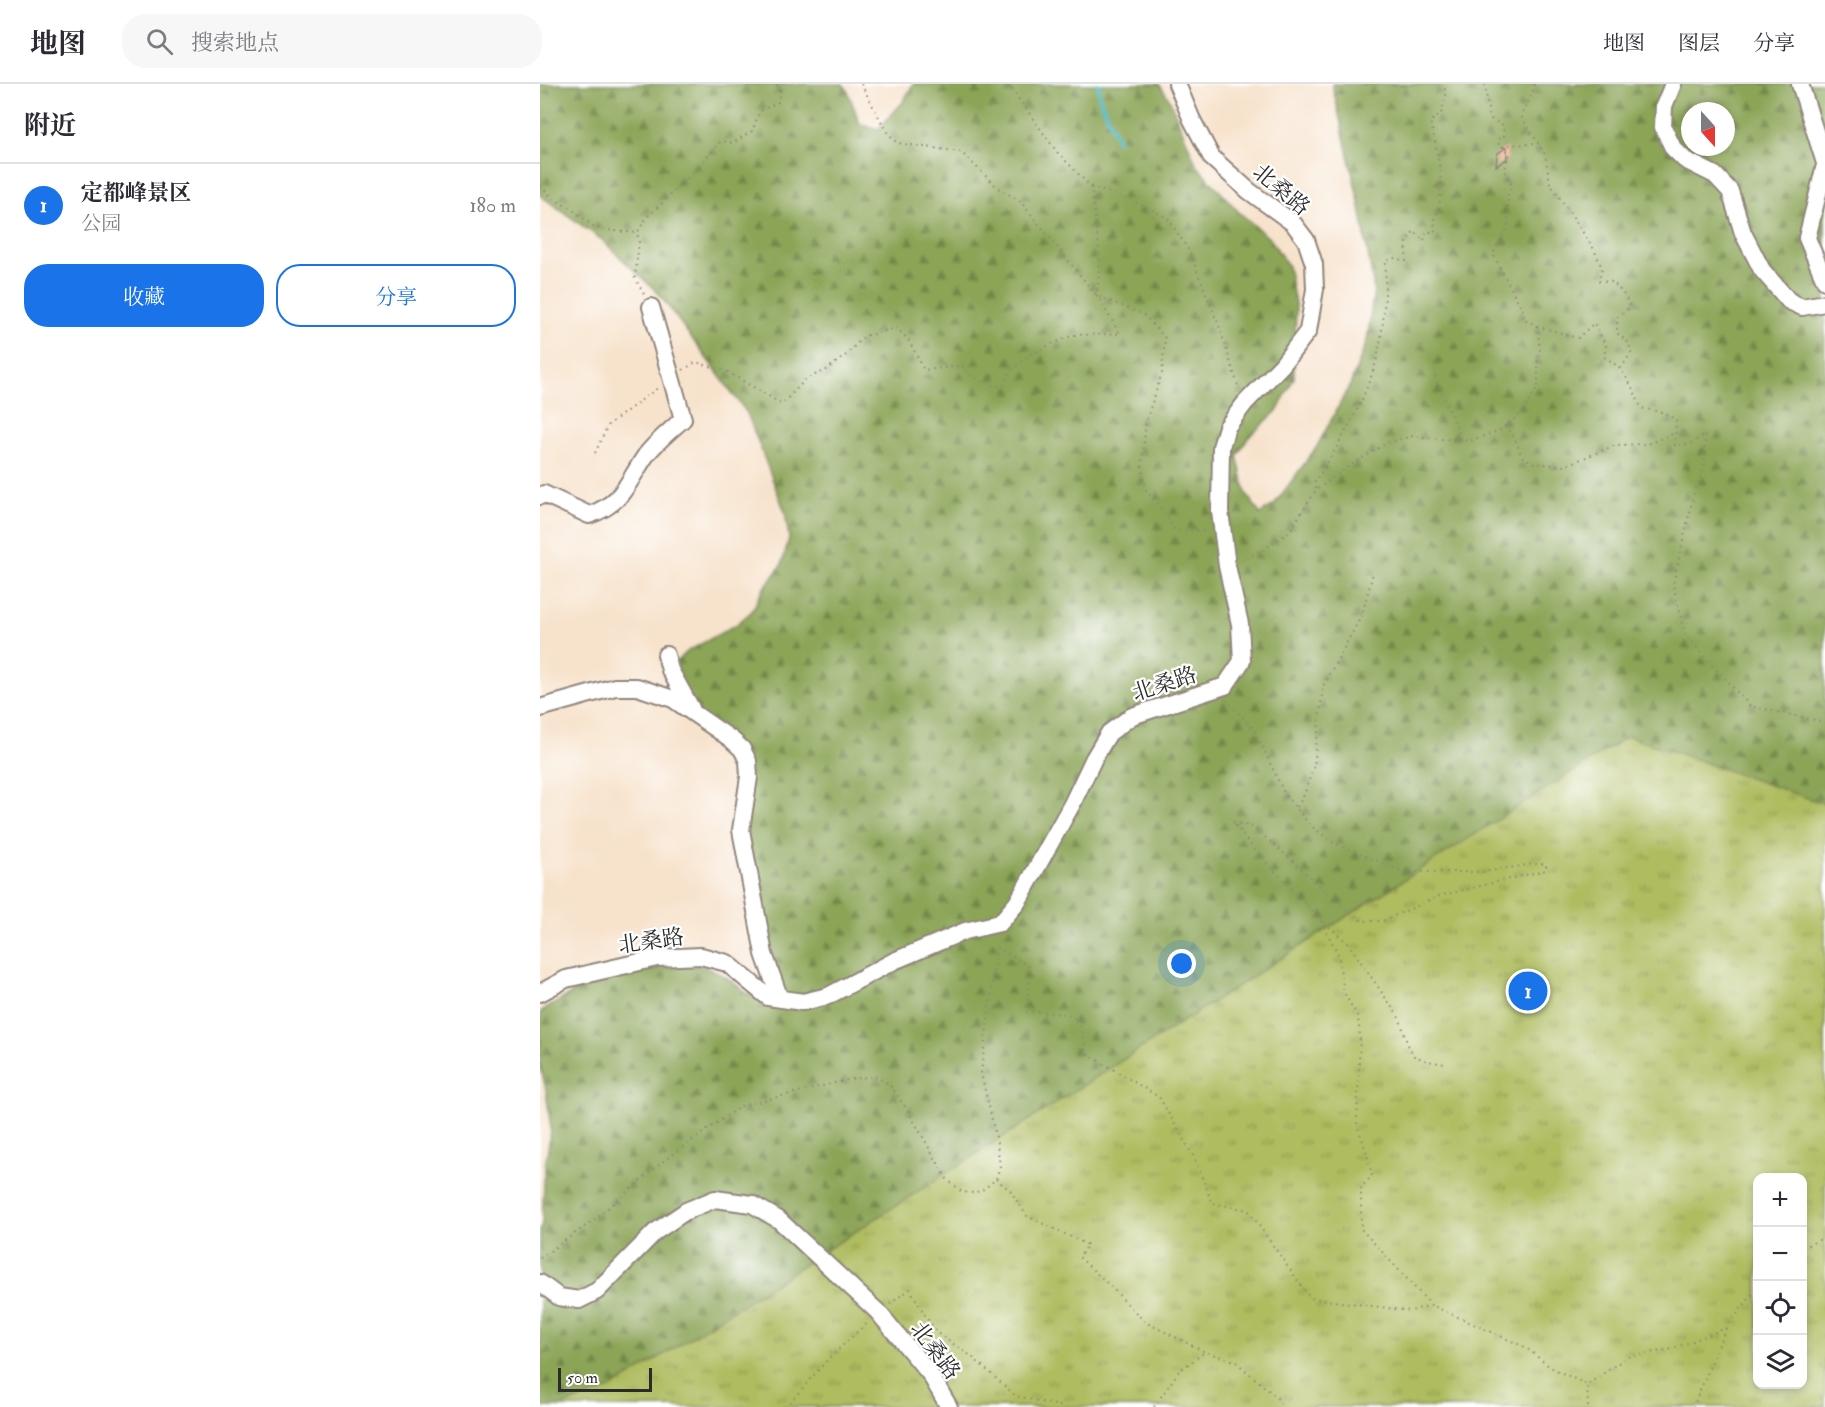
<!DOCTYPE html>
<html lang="zh">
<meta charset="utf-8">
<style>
:root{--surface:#fff;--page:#f7f7f7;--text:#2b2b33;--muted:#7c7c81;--line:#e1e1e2;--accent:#1a73e8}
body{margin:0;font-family:"IM FELL Double Pica","Noto Serif SC",serif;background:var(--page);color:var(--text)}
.controls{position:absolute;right:18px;bottom:18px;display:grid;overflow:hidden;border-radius:12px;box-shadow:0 3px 9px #0003}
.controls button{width:54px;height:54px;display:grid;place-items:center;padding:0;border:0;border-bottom:2px solid var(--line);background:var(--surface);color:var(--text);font:30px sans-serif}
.compass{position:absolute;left:1141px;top:18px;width:54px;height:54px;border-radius:50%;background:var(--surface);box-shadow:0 3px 9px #0003;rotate:159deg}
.scale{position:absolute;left:18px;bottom:15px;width:94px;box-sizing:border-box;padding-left:6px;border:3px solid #2b2b2b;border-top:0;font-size:16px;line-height:21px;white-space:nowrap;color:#2b2b2b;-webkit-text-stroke:4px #fff;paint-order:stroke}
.you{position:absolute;left:642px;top:880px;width:21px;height:21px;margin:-15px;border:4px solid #fff;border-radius:50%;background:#1a73e8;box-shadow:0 0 0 9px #1a73e833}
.badge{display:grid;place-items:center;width:39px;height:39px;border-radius:50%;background:var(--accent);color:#fff;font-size:20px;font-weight:700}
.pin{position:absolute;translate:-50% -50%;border:3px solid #fff;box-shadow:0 2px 6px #0006}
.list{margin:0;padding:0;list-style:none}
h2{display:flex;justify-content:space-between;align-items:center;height:78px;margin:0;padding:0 24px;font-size:26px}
h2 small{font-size:20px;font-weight:400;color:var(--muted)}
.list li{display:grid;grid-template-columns:39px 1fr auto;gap:18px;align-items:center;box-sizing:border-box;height:84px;padding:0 24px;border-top:2px solid var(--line)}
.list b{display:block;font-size:22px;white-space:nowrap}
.list p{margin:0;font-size:20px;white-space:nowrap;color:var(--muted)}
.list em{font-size:20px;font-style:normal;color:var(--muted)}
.actions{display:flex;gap:12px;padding:18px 24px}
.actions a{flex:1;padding:14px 0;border:2px solid var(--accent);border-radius:24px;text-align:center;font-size:21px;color:var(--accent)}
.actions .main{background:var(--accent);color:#fff}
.icon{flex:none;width:33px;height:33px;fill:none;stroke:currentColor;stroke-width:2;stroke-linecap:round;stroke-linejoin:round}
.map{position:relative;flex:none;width:1285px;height:1323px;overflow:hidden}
header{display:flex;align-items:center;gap:36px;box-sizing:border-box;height:84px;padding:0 30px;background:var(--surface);border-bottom:2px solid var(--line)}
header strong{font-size:28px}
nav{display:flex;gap:33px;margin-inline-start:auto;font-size:21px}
.search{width:420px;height:54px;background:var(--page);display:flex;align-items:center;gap:15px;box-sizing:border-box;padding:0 21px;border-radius:24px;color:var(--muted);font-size:22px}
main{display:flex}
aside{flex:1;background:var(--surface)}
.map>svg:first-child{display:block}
.forest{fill:url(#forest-firs);stroke:#5b6840;stroke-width:1.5;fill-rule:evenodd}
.park{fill:url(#park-tufts);stroke:#6d7445;stroke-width:1.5;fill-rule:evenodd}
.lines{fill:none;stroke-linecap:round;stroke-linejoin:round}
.stream{stroke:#4bbac1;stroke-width:4}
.building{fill:#eba788}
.minor-casing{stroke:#91867b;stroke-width:20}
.path{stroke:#91867b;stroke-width:2;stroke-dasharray:1.5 4.5;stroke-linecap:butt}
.minor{stroke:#fff;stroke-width:16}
.labels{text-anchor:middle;stroke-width:4.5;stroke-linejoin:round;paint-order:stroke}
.street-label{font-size:22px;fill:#2b2b2b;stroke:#fff}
</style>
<header>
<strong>地图</strong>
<div class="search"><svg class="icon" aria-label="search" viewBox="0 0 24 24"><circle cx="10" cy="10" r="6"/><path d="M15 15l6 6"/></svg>搜索地点</div>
<nav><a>地图</a><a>图层</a><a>分享</a></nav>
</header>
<main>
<aside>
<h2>附近<small></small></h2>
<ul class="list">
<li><span class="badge">1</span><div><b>定都峰景区</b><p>公园</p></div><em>180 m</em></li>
</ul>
<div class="actions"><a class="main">收藏</a><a>分享</a></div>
</aside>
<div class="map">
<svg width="1285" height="1323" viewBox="0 0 1285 1323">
<defs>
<pattern id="forest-firs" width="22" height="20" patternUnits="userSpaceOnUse" patternTransform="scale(1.5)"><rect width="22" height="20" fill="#8ba456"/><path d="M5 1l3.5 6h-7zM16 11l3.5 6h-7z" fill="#728647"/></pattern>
<pattern id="park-tufts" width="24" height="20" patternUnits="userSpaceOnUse" patternTransform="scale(1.5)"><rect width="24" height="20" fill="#afbc5f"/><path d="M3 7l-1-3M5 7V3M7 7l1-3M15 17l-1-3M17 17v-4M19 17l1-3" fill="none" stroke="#8f994f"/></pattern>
</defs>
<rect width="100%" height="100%" fill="#fff"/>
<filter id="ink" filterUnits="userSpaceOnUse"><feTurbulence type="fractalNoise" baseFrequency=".0167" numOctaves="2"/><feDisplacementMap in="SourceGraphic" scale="12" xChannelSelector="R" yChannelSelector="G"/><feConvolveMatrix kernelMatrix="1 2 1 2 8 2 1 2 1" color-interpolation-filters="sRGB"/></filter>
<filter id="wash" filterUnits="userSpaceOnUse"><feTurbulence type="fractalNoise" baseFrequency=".008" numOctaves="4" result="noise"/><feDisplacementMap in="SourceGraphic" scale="24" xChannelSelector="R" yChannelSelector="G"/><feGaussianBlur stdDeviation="1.35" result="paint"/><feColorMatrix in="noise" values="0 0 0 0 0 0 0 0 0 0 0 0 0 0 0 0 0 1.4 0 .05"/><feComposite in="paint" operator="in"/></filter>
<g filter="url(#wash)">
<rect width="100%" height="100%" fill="#f7e2cb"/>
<path class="forest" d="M0,0H303L307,5L320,40L338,45L363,18L373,0H619L629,14L657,82L699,128L731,156L748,182L756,225L754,294L738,326L708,354L697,372L706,409L720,430L734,421L776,364L810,301L827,257L834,205L820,123L792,0H1285V1323H0V1147L2,1139L5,1082L11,1046L6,1006L0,980L1,927C15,921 28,910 42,904C68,893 138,876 165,883C182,888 196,900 209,911L234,877L206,782L207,697L198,673L146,615L136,578L148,567L197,540L212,527L222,507L242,480L249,454L245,428L207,329L119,210L62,156L0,111ZM1150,27H1186V63H1150ZM1218,1094H1262V1300H1218Z"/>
<path class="park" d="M1088,652L1285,720V1323H18L70,1305ZM1218,1094H1262V1300H1218Z"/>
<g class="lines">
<path class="stream" d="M558,0L560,15L578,57"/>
</g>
<g id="blocks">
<path class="building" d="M967,63V75L956,82L957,70Z"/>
</g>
</g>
<g filter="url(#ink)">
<use href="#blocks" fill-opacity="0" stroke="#91867b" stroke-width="1.5"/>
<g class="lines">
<defs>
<path id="minor" d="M1133,0L1124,22L1123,43L1133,64L1145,76L1175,91L1190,107L1203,149L1222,186L1249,217L1262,223L1285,219
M1260,0L1285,79
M1285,81L1267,154L1285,197
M0,412L4,410L49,431C83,420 88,397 106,371C116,358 131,346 143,335L111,223
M126,571L130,586L151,624
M0,624L75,603H97L133,615L191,655L202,665L208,677L209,693L201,746L224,870L240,915
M0,909L26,895L117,874L161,872L187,879L228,913L263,918L288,912L354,877L425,847L460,839L477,819L532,720L554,674L569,649L592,632L685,602L702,577L700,540L687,482L680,427L681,363L687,343L705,319L742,281L768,247L775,205L774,180L766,156L753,139L709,107L672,74L652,36L637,0
M0,1199L19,1213L39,1216L57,1207L115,1148L146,1127L175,1115L212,1120L239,1136L338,1228L390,1290L409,1323"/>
</defs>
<use href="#minor" class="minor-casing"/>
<path class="path" d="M321,0L347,48L357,59L421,68L458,104L480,117L557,212L603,230L625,254L622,289L606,337L602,381L606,407L615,416L636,447H668
M468,0L517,68L551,103L591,116L628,134L649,167L679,242L699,305
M994,0V4L981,32L1005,70L1010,99L1054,165L1062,184L1059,197L1073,198L1085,212L1090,223L1077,234V249L1089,259L1091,269L1080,286
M963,63C976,58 984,63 997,58
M0,102L15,116L29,123L54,143L66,146L97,149
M104,210L95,194L99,157L97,149L107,133L149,93L181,57L193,59L212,47L220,27L238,18L240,6L236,0
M997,242L1038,254L1054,239L1066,262L1064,273C1083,282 1094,305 1101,324L1125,329L1136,336L1135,362L1149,360L1165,351
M143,286L156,278L186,287L242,320L267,294L285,287L306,271L324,252L356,244L368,255L384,286L422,282C434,296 444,302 463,302L471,286L491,270L509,261L534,251L580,250L557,212L560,172L551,103
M895,292L922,356
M966,341L976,357L982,373L994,379L1024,382L1076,361L1107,360L1135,349
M1165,351L1164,382L1154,409L1133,500L1145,551L1210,622L1285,638
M55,369L68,341L119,303
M776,405L775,398C799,360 831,309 839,264C845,236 845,206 846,177L854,174L866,177L867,157L874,147L884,157L886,148H895L894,135C908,115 897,61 890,38L901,30L906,11L904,0
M701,476L723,466L749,448L776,406L814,379L849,358L873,352L901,355L932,356L959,347L982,329L998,303V274L1000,266L997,242L984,235L983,227L953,170L968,143V113L971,100C964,88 964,82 970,70L963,63H959L958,55L964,52L963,41L949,34L945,0
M686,616L715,647L745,711L771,742L794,759L864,788H943L993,780H1006V786L899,812L843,837H822L797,818L753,777L713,743L693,738L712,763L779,834L808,859L860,935L867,959L874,972L888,977L905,980
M757,723L764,711L774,682L783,602L822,531L833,489
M781,837L798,870L804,909L818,933L820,952L817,1041L827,1069L832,1092L821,1103V1145L891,1221
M457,863L491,883L486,927L527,930L540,937L546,969L619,1013L655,1075L672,1119L708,1126L770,1214L871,1227L891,1221L985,1263L1010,1283L1047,1301
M456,1095L470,1106L487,1132L548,1161L539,1173L567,1199L605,1238L665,1268L695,1277L736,1313L743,1323
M1262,1164L1285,1153
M0,1174L51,1138L126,1075L201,1022L311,995L335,992L350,1001L368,1027L407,1095L422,1108L434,1109L444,1105L456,1095L460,1082L456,1053L441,989L458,855
M350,1220L370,1205L385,1231L397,1249L431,1272L476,1312L524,1323
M246,1323L288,1275L327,1239
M614,1323L639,1287L665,1268
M1048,1323L1047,1301L1087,1273L1132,1265L1186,1244L1218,1203
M1153,1323L1186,1244"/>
<use href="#minor" class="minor"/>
</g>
</g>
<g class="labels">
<g class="street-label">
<text transform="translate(742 105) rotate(40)" y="8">北桑路</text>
<text transform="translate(624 599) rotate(-18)" y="8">北桑路</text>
<text transform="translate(111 856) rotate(-8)" y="8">北桑路</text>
<text transform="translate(396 1266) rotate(53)" y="8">北桑路</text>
</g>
</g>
</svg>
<div class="controls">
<button>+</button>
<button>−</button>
<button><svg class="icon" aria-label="locate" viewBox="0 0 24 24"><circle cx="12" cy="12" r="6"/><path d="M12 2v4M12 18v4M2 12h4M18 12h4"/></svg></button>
<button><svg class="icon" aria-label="layers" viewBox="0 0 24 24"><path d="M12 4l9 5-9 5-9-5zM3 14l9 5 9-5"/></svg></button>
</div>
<svg class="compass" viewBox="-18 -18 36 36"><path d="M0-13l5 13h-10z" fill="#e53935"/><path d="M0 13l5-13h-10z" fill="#7c7c81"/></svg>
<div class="scale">50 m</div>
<div class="you"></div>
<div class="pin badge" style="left:988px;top:907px">1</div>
</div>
</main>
